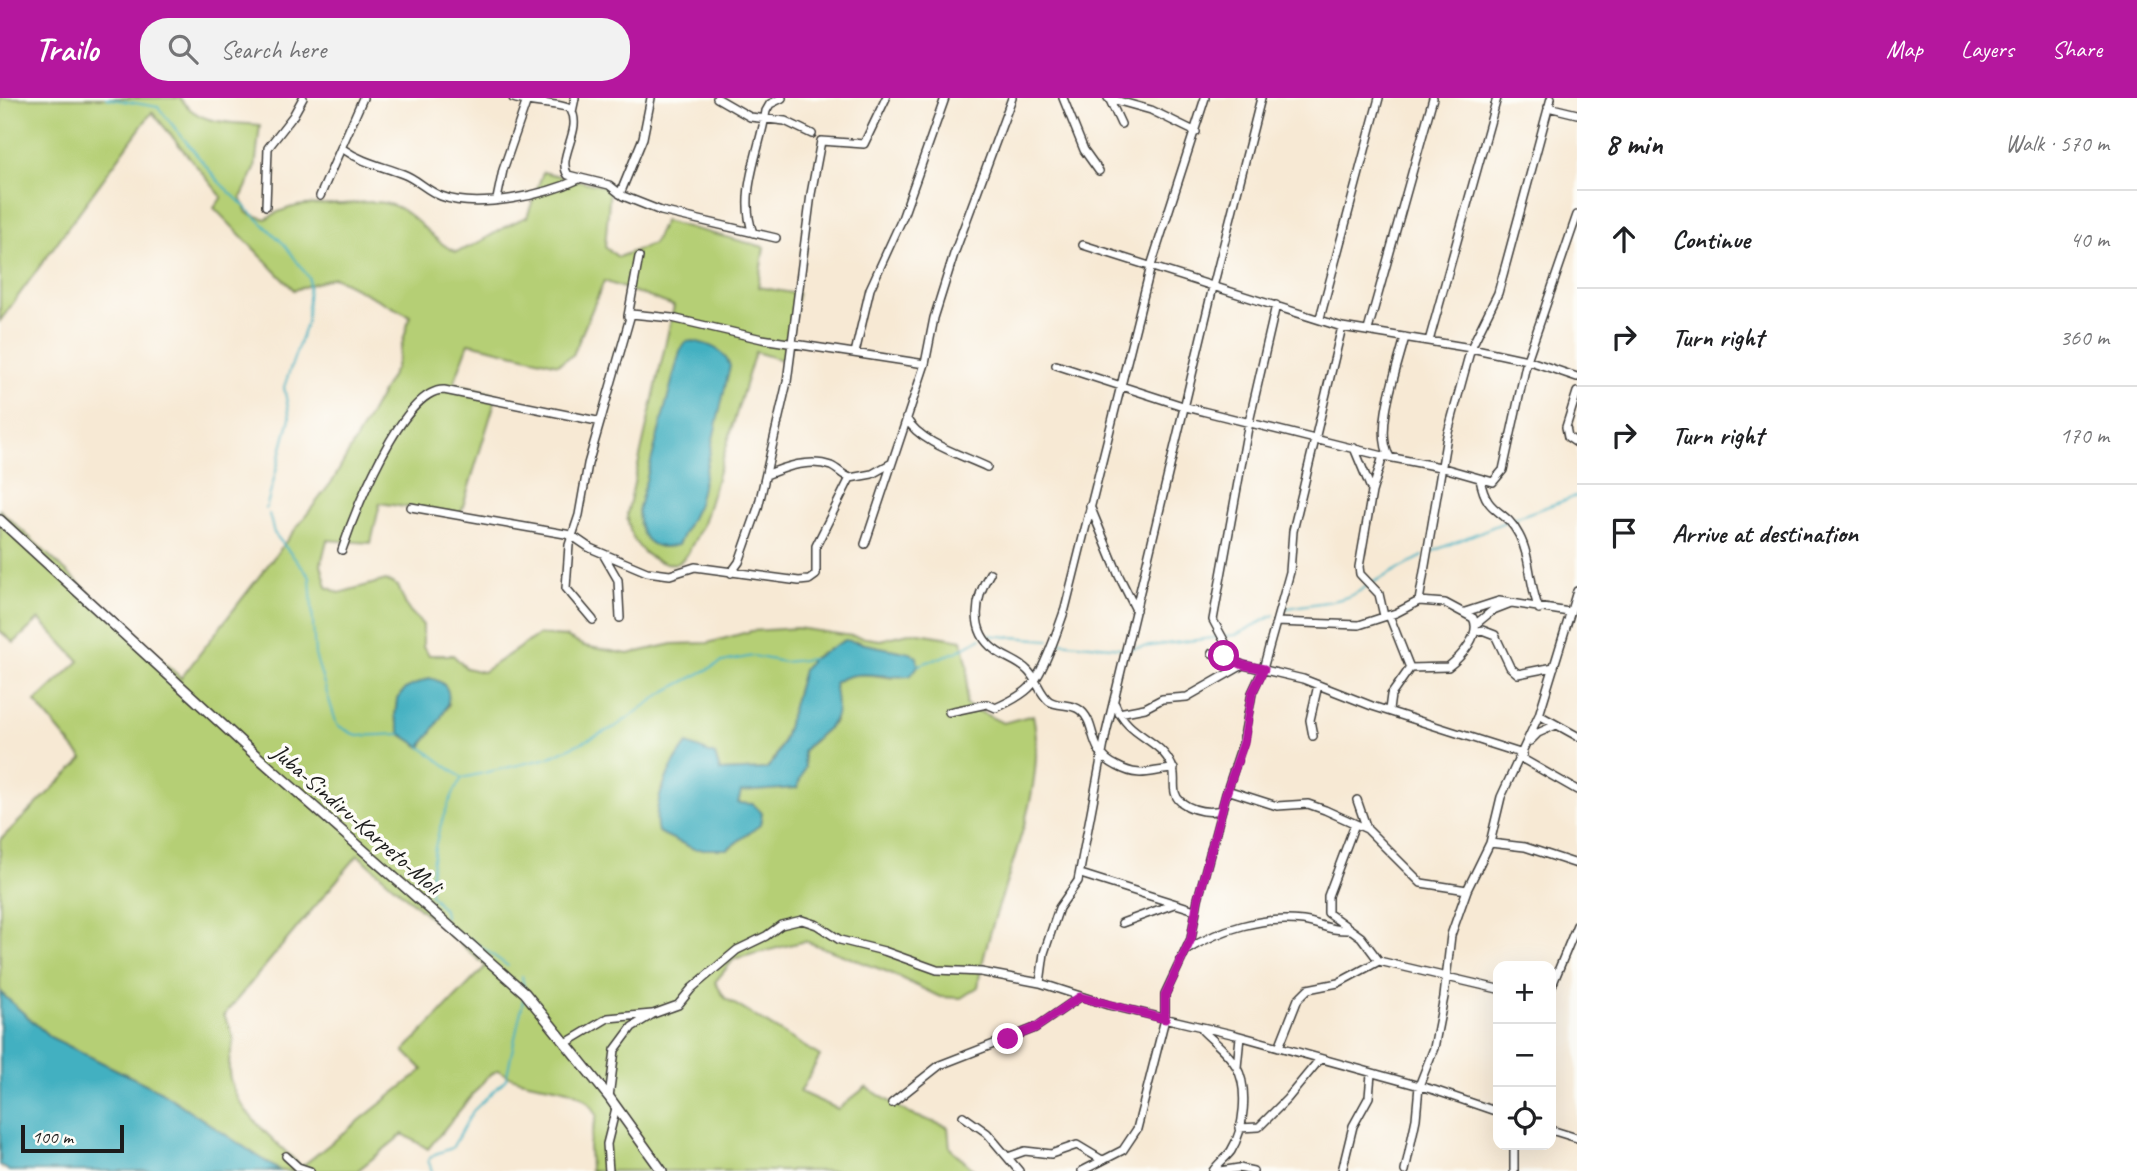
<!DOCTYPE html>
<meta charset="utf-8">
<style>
:root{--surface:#fff;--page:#f2f2f2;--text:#202124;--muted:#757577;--line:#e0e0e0;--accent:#b5179e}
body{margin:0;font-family:Caveat,sans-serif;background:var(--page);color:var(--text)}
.controls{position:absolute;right:21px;bottom:21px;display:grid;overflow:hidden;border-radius:14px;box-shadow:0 7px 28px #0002}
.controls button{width:63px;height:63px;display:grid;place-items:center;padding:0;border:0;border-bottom:2px solid var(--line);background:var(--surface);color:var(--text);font:35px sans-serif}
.scale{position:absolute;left:21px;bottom:18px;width:103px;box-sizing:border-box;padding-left:7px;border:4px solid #1c1c1c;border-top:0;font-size:19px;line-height:24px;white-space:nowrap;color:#1c1c1c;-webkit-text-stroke:5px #fdfcf7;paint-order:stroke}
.stop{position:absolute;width:21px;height:21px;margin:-16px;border:5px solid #b5179e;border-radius:50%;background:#fff}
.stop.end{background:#b5179e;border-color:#fff;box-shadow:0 2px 7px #0008}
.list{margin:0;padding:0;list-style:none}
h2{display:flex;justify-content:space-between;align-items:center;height:91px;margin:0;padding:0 28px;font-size:30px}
h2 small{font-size:23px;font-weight:400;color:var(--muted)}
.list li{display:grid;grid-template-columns:46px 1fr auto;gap:21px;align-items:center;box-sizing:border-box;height:98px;padding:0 28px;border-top:2px solid var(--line)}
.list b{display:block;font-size:26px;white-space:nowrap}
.list em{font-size:23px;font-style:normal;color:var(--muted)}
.icon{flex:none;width:38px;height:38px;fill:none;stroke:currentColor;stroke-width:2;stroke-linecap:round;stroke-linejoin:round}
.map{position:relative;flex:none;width:1577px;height:1073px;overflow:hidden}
header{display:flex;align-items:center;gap:42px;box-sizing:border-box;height:98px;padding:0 35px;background:var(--accent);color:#fff}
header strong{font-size:33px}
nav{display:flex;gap:38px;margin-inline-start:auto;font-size:24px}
.search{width:490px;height:63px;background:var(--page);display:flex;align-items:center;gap:18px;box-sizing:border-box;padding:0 24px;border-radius:28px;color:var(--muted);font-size:26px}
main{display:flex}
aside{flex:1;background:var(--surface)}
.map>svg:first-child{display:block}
.green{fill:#b5cf75;stroke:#687648;stroke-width:2;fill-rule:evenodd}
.water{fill:#43b0c1;stroke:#30666e;stroke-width:2}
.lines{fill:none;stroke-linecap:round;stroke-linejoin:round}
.stream{stroke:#43b0c1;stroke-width:2}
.minor-casing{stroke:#3d3b38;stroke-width:10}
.major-casing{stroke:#3d3b38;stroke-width:12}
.minor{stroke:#fff;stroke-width:7}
.major{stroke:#fff;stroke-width:9}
.route{stroke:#b5179e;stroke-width:9}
.labels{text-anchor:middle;stroke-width:7;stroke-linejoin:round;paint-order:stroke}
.street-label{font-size:24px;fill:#1c1c1c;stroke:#fdfcf7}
</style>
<header>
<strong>Trailo</strong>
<div class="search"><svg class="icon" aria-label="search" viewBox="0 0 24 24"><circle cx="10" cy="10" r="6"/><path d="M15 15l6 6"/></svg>Search here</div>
<nav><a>Map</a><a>Layers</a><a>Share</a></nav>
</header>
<main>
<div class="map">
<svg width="1577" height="1073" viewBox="0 0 1577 1073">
<rect width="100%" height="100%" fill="#fdfcf7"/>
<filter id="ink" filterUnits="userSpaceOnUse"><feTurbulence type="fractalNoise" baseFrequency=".0143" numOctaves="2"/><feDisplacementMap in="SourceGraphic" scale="14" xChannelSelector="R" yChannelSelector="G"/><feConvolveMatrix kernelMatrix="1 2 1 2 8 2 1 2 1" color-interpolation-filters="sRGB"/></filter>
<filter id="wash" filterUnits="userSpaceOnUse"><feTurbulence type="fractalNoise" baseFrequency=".00686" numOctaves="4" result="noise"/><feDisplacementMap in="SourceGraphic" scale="28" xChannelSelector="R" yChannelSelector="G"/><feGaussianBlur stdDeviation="1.57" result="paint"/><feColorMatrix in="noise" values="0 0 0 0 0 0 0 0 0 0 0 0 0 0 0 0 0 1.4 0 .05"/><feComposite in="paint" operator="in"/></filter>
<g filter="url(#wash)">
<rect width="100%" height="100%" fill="#f7e9d4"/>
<path class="green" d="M0,0H180C199,28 229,24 260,27L255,71L241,100L247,115L266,121C290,105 311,106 338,106C360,106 380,99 401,111C422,124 434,144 456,154C482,147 500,128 527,119L543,74L610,90L605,149L618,159L653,146L664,123L764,149L758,189L798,196L786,263L755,254L703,426L688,455L679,465C648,469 629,444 627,416L674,208L604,183L573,257L558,266L469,245L454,285L497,297L460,418L380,405L371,445L327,442L321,466L327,489L339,495L386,482L398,488L407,510L423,527V549L429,557H453L466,570L483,574L538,537L566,539L584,548L628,556L673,546L708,545L751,533L797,530L880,542L913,534L962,542L968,569L966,607L1003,625L1033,617C1051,702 990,803 978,889L961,900L940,899L888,874L805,843L734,861L715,884L725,900L820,958L800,994L838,1011L866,989L910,1016L948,1029L950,1050L975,1073H590L589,1046L597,1017C576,977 534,996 498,972L487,979L428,1051L403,1036L357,1073H280L160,993L50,939L0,894V742L83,661L35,604L79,563L39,521L14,545L0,533V412L181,580L334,381L395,271L410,218L334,179L294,192L214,110L222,99L152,14L0,223ZM858,543L867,548L910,555L893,580C872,577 852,572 834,585L835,623L803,653L805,669L741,693L737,701L738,705L753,707L761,715L754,731L728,751H694L659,708L662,689L715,657L720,673L766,671C793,644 794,575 812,561C825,551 843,546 858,543ZM417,588L449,606L421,649C397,633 386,618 405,591ZM358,757L486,868L404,953L423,972L301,1069C277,1043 232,1011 229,974C227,944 243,953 224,917Z"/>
<path class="water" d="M692,243C709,246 724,251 730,268L698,406L678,447C650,455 639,439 638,413L680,253L686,244Z
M845,542L910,555L917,559L918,568L910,578C884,581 857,569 834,585C843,632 831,622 803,653L805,669L797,690L741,694L738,705L753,706L762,715L760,727L727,751H694L658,734C651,707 670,667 687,646L715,657L720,673L766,671L774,663L784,641L803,572L812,561Z
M429,580C471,589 434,629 421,649L401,636L395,618L397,601L405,591Z
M0,894L50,939L160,993L280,1073H9L0,1067Z"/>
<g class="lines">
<path class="stream" d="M106,0L158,9L218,83L285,147L309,180L307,223L284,289L290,320L266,411
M269,416L274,435L310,479L315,557L337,627L357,638L401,636
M1512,421L1577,398
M1431,454L1507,423
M1372,485L1423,458
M1284,511C1314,503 1341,508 1367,488
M986,537L1049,542
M1225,538L1236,537L1274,517
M1058,544L1122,550
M1128,551L1219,539
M919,567L956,554L981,540
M421,649L461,679
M445,819L444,812L430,796C431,755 440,715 462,680L548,660L615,629L666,593L722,564L753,558L784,564L812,561
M470,841L508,868
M522,878L524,890
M432,1073L428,1062L435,1056L452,1050L473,1013L506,981L524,899"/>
</g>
</g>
<g filter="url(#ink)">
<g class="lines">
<defs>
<path id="minor" d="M513,0C525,5 568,6 571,12C583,32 556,60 568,77L609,87L623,98L661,113L776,140
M717,0L750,19L785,23L812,36
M1063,0L1084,52L1099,73
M1108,0L1151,12L1196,34
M1109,0L1121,26
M1548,9L1577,16
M572,14L575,0
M343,51C363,65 382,68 403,76C417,81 427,93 441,98C477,112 546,97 579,81
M620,96L643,40L651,0
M320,98L363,0
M497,101L503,72L526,5
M266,108L268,50L293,18L303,0
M753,135C738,95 760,53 766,13L770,6L782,0
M1083,147L1342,229L1471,250L1527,262L1577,279
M628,218L639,159
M1320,220L1379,0
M1368,232L1433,0
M1429,243L1497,0
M855,255L870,191L902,121L945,0
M1056,267L1186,309L1383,358L1440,369L1493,384L1503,372L1527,262L1577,117
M1577,294L1566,329L1568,339L1577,345
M906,320C920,345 962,357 987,369
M1354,350L1372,393
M1383,358L1372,394L1359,469L1360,476L1379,496L1384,518
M1390,359C1373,334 1398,268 1405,239
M766,377C785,369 810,360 831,368C838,371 842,377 850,380L872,376L890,366
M1480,381C1487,419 1504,408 1519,437C1531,459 1529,487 1539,511
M1090,408L1119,478L1136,512
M411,409L571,437L590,450L647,474L670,477L695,469L799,483L809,482L816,477V448L850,380
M865,446L925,266L934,220L954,156L1012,0
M342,452C354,416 402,291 444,292L597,323L601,321L631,216L672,220L762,241L925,266
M603,456L618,482L620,520
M731,475L739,464L758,410L787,284L811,96L821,43L864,46L886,0
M990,475C975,499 969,533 995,552C1005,560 1018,563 1027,572C1037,581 1039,595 1049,603C1058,609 1071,605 1080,612C1098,626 1086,653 1117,668C1141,681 1150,672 1174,671
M1419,503L1447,338L1471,250L1498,195L1551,0
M1465,514L1499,503L1569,514
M593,522L566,490L569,447L579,417L588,366L601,321
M1276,524L1359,527L1396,515L1419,503L1445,505L1473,520C1482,536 1461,559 1448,569L1410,570
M1476,526L1493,512L1511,505
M1475,534L1482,532L1495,537L1510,569L1518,576L1554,569
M1212,555L1243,567L1303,581L1372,608L1523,656
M1235,563L1213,522L1249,324L1276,207
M1115,606C1129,641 1158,638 1172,668C1178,680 1169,694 1181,704C1193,713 1208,715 1222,712
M1389,612L1391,597L1410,570L1389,517
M949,614L987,606L996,610C1008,604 1020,599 1029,590C1043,577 1058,531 1065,511L1151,168L1205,0
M1119,615L1145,610L1162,601L1187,599L1243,567
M1539,617L1577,638
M1313,638L1310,622L1318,587
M1530,643L1538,635L1556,627
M1521,660L1577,692
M1227,692L1277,708L1308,706L1325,712L1367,731L1421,785L1467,792
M1357,702L1367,731
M1355,726L1328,798V815L1361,839L1379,863L1498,891
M1490,745L1525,749L1577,766
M1084,777L1195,812
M1122,825L1174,806
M1187,852C1220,831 1264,818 1303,823C1323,826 1328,833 1351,832
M1040,885L1044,855L1059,810L1078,783L1106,635L1213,189L1261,0
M1551,890L1577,827
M1203,933C1214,944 1228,954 1236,968C1249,990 1244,1032 1231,1053C1226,1060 1218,1065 1213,1073
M566,945L608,920L652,916
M1279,949L1298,901L1308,891L1338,885L1379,863
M1237,969L1240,939
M609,999L615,952L632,929L653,916L678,907L692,890L737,852L766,838L781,827L802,822L817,827L840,842L884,853L937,872L981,874L1040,885L1108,907L1236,937L1434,992L1498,1014
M892,1005L940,967L1035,930L1080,899
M963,1018L987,1035L1019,1073
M1239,1030L1259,1029L1287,1001L1320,961
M1551,1032L1577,1040
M1514,1047V1073
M286,1058L298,1069L310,1073
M1008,1059L1025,1053L1051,1056L1077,1047L1102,1062
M609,1073L607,1046L616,1010
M1082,1073L1123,1052L1137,1031L1165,921V896L1191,841L1198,801L1226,696L1243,644L1252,595L1263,571L1290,474L1293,433L1342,229
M1220,1073L1239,1070L1253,1073
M1342,1073L1353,1028L1369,999L1371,976
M1405,1073L1416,1021L1419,988L1434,950L1444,899L1451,837L1467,792L1490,745L1501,699L1539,617L1577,493"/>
<path id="major" d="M0,422L251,653L525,895L609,999L662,1073"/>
</defs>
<use href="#minor" class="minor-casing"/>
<use href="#major" class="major-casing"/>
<use href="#minor" class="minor"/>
<use href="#major" class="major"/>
</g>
</g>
<g class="lines" filter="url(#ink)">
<path class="route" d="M1008,941L1035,930L1080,899L1165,921V897L1191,841L1198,801L1226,696L1244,644L1252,595L1264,571L1243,567L1224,558"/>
</g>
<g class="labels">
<g class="street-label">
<text transform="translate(357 721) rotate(41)" y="8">Juba-Sindiru-Karpeto-Moli</text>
</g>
</g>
</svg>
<div class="controls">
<button>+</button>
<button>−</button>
<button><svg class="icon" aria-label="locate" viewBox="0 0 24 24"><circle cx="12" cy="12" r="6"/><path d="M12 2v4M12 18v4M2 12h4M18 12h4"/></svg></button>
</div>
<div class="scale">100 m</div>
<div class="stop" style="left:1224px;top:558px"></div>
<div class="stop end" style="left:1008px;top:941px"></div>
</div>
<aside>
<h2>8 min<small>Walk · 570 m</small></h2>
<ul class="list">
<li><svg class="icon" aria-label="ahead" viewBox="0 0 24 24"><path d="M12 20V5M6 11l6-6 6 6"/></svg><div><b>Continue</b></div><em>40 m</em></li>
<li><svg class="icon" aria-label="right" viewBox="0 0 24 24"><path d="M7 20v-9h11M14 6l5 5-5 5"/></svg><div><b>Turn right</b></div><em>360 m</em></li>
<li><svg class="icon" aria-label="right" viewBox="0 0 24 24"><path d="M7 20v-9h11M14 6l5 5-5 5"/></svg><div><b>Turn right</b></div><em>170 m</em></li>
<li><svg class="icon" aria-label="arrive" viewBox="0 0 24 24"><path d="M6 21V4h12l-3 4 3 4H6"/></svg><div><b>Arrive at destination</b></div></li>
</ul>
</aside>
</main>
